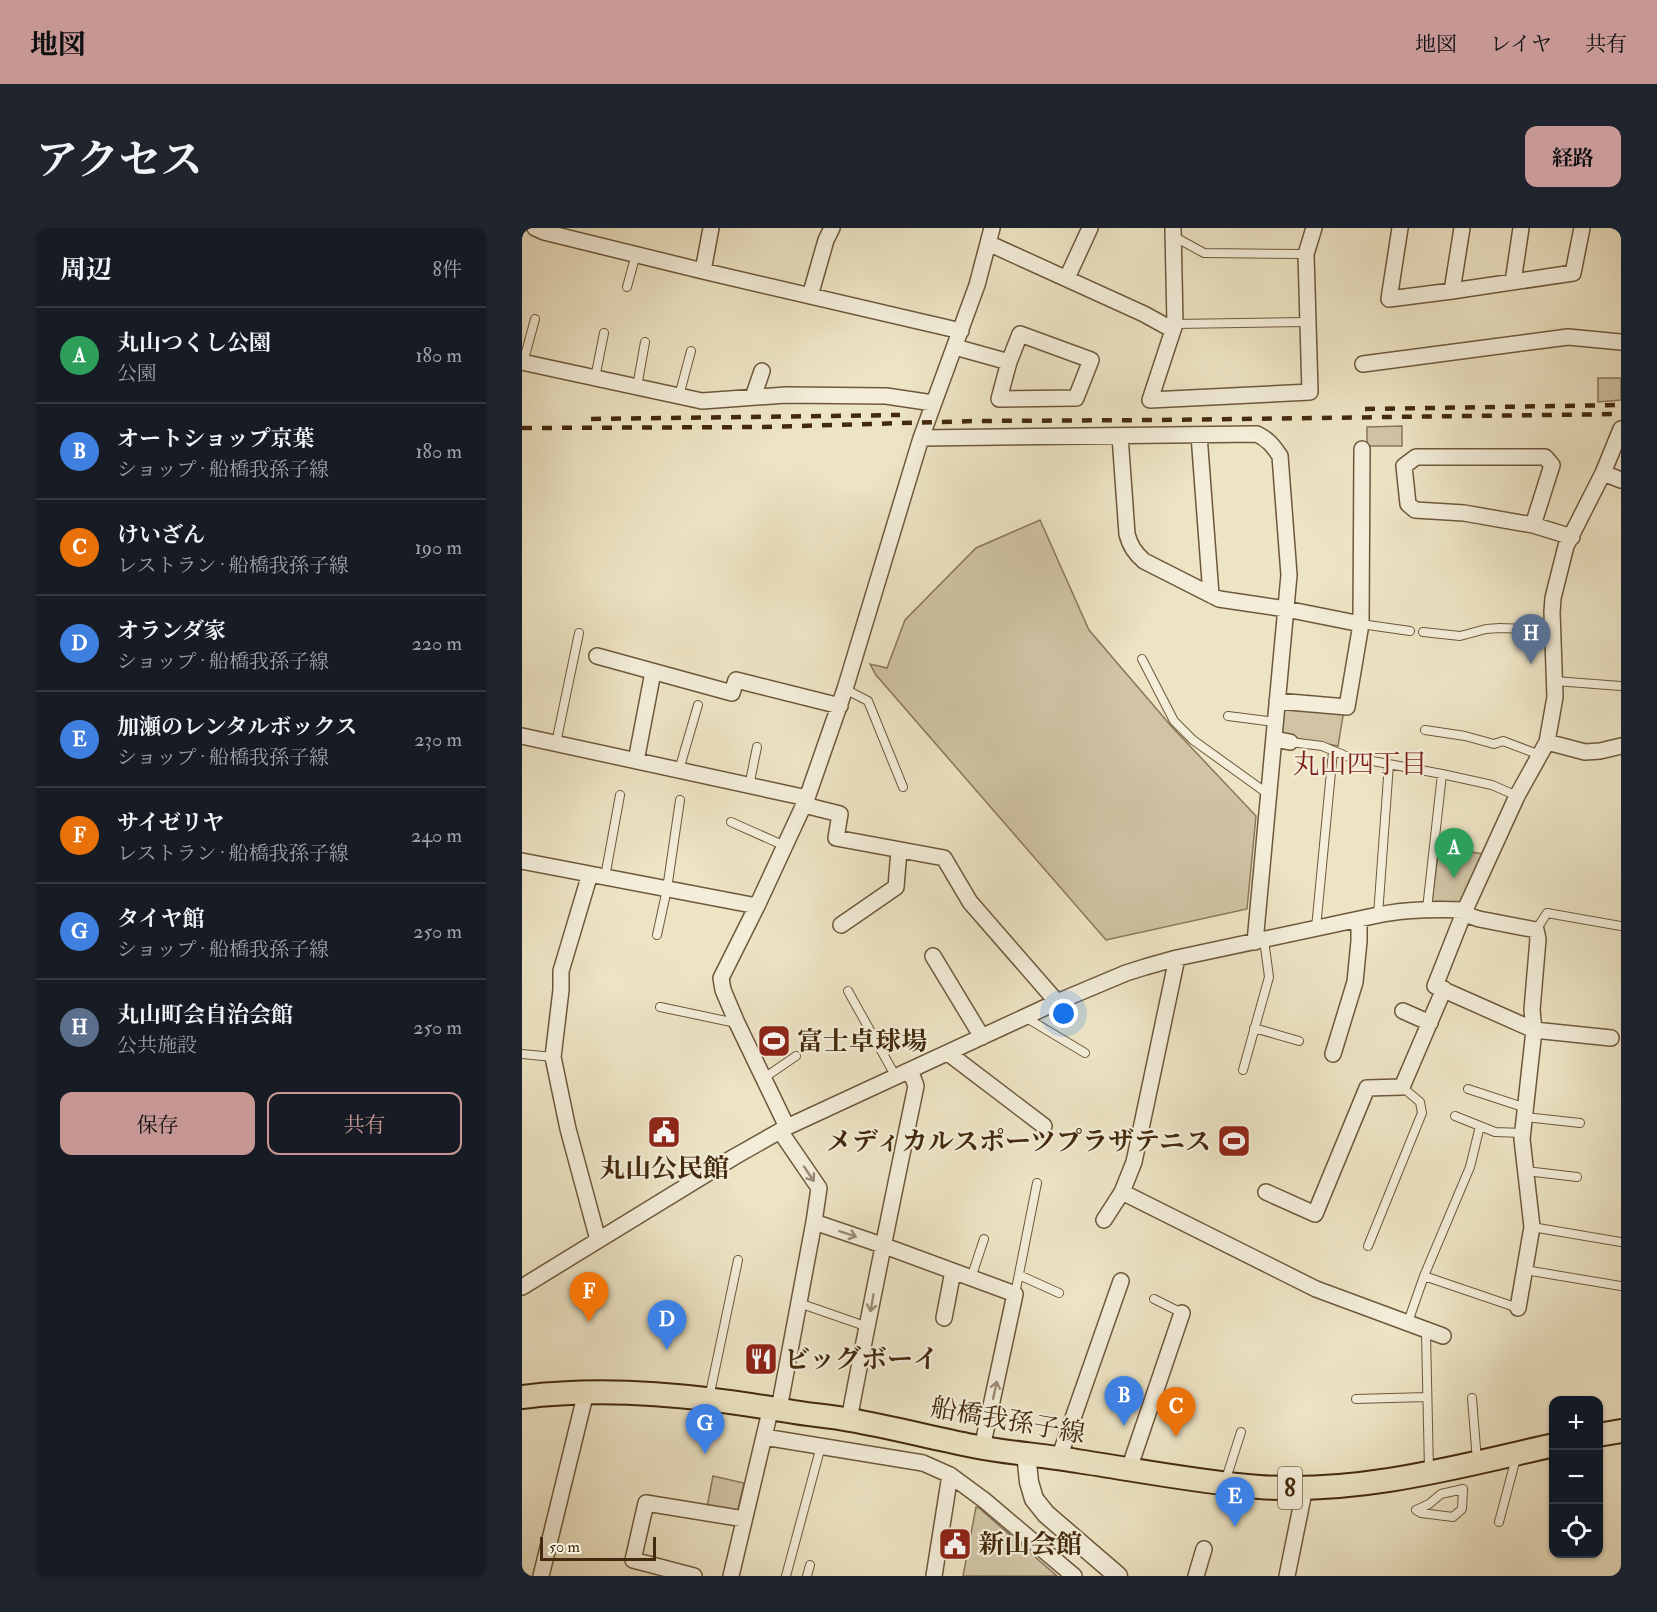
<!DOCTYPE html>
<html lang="ja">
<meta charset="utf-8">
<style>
:root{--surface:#171b24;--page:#20242c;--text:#f1f3f6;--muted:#9ea1a6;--line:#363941;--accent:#c59692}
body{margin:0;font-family:"IM FELL Double Pica","Noto Serif JP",serif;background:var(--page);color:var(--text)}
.controls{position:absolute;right:18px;bottom:18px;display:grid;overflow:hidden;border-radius:12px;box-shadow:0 2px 4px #0004}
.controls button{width:54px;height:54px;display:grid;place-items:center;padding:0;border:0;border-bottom:2px solid var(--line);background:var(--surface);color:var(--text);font:30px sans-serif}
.scale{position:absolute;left:18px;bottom:15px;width:116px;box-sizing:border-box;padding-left:6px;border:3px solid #43290d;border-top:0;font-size:16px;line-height:21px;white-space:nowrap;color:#43290d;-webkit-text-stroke:4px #f3edd9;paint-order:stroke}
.you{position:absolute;left:542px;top:786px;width:21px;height:21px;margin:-15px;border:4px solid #fff;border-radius:50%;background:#1a73e8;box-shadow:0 0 0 9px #1a73e833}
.badge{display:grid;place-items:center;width:39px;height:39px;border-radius:50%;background:var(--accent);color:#fff;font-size:20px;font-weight:700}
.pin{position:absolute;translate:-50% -50px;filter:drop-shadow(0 2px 3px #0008)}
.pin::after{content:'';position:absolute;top:32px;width:21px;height:18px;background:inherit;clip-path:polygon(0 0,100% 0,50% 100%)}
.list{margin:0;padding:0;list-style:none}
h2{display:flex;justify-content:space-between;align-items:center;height:78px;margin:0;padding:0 24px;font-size:26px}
h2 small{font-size:20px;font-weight:400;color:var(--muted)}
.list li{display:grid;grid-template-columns:39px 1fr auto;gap:18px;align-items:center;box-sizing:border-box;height:96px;padding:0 24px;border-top:2px solid var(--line)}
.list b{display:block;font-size:22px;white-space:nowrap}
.list p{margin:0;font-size:20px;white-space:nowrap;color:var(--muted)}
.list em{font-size:20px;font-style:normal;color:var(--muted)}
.actions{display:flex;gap:12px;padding:18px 24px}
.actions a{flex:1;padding:14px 0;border:2px solid var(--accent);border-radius:12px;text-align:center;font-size:21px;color:var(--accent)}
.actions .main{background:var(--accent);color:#111}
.icon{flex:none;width:33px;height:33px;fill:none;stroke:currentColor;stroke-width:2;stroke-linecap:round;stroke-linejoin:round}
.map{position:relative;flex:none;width:1099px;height:1348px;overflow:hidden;border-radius:12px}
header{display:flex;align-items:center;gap:36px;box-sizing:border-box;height:84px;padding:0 30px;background:var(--accent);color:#111}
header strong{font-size:28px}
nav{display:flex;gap:33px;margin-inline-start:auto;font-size:21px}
.intro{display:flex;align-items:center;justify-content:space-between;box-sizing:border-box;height:144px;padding:0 36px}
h1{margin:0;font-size:42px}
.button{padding:15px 27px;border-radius:12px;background:var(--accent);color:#111;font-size:21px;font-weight:700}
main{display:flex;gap:36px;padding:0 36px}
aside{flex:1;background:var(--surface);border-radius:12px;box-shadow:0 2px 4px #0004}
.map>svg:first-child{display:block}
.green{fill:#d0c4a5;stroke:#8a7659;stroke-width:1.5}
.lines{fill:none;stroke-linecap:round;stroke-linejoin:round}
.service-casing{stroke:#6e583b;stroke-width:10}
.minor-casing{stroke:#6e583b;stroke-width:18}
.tertiary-casing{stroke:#6e583b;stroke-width:21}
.primary-casing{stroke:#43290d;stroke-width:26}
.service{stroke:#f3edd9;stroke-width:8}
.minor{stroke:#f3edd9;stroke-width:15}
.tertiary{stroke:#f3edd9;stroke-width:18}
.primary{stroke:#ede4c4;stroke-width:22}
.rail{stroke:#43290d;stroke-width:4.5;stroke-dasharray:10 10;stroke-linecap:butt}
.oneway{stroke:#9b8b73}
.labels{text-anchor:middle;stroke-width:4.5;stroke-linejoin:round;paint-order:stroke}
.shield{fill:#f3edd9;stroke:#78644a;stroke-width:1.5}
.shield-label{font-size:24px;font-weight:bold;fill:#43290d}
.poi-label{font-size:26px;font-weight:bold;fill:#43290d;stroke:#f3edd9;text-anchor:start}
.street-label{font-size:26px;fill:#43290d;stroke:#f3edd9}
.neighbourhood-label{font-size:27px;fill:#7a1f14;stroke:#f3edd9}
</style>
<header>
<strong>地図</strong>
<nav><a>地図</a><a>レイヤ</a><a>共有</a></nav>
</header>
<div class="intro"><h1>アクセス</h1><a class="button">経路</a></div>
<main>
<aside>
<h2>周辺<small>8件</small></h2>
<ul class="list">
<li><span class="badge" style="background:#2e9e5b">A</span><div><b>丸山つくし公園</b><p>公園</p></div><em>180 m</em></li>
<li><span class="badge" style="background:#3f7fe0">B</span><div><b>オートショップ京葉</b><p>ショップ · 船橋我孫子線</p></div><em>180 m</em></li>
<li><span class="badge" style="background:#e8710a">C</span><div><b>けいざん</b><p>レストラン · 船橋我孫子線</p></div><em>190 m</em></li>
<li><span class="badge" style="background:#3f7fe0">D</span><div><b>オランダ家</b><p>ショップ · 船橋我孫子線</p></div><em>220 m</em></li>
<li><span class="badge" style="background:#3f7fe0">E</span><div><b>加瀬のレンタルボックス</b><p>ショップ · 船橋我孫子線</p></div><em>230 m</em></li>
<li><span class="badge" style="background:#e8710a">F</span><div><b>サイゼリヤ</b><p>レストラン · 船橋我孫子線</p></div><em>240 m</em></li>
<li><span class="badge" style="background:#3f7fe0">G</span><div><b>タイヤ館</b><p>ショップ · 船橋我孫子線</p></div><em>250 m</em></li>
<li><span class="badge" style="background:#5c6f8a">H</span><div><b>丸山町会自治会館</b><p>公共施設</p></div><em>250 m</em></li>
</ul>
<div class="actions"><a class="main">保存</a><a>共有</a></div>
</aside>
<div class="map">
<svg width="1099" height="1348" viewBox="0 0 1099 1348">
<rect width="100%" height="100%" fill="#ede4c4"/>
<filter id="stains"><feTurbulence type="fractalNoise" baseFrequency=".00333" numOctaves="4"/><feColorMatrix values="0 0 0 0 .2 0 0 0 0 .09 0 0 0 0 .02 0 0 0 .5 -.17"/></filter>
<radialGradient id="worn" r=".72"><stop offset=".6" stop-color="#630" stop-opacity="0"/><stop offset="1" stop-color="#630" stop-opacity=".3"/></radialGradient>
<path class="green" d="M1076,150H1099V172L1076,174Z
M880,198V218H845V199Z
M518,292L567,402L650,499L734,588L725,681L584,712L354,447L348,436L365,440L383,392L454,320Z
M759,477L822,482L816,518L757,507Z
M917,619L962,626L940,677L910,674Z
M191,1248L222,1255L216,1281L210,1286L185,1279Z
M454,1279L457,1280L535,1348H441Z"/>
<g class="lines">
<defs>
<path id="service" d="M651,8L682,25L784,26
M105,59L114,26
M653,96L785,94
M1,135L13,91
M73,150L82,105
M115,159L123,114
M157,168L169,123
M839,396L888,403
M901,404L938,408L964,401L978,400L1031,402
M620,431L652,493L671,512L746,566
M1033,453L1099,458
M323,461L346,473L381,559
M706,488L753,494
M903,502L943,508L972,516L981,513L1018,527
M768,514L800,518L824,528L920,546L970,557L995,568
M34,515L57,405
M157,542L176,477
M227,558L235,519
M209,594L263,618
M83,649L98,567
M905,681L920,546
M856,687L867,536
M794,700L811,523
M1014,702L1025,685L1099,698
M135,707L145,661L158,572
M326,763L374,849
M138,779L214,795
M503,789L563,825
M732,800L777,813
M0,826L31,829
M721,842L747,749L742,712
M242,850L274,828
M946,861L1004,880
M933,888L973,904L1001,905
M1003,889L1058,895
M1004,943L1055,949
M1010,999L1099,1014
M846,1018L900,885L898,874L880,859
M1003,1042L1099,1058
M497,1047L537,1065
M902,1048L996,1080
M449,1050L462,1011
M493,1066L515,955
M632,1071L660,1085
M277,1075L346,1099
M886,1094L902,1048L948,939L958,898
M904,1106L907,1242
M187,1170L216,1032
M950,1170L955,1233
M834,1171L905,1169
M703,1254L719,1204
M941,1261L940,1281L931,1289L899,1285L894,1282L907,1276L919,1266Z
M977,1294L994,1230
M264,1348L299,1218
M285,1348L288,1337"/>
<path id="minor" d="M13,0L22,4L181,43L439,103
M651,0L653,96L628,172L788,164L784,26L792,0
M878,0L867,71L930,63L1051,45L1060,0
M466,15L622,86L651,102
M181,43L189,0
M545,50L568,0
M991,54L999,0
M930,63L940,0
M288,68L304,12L310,0
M433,119L487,134L498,106L569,132L554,170L477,171L487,134
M0,134L180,173L264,167L364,168L411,175
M841,136L1046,109L1099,114
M231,169L240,143
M677,207L689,367
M598,208L605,306C608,318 613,325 622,333L697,371L764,381L839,396
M399,210L735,206C747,212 751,218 758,228L767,347L733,714
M1081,245L1099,252
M1011,297L1030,237L1023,229H894L882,238L886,276L893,282L942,285L1011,297L1050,309
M75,428L210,465L214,452L318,478
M755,473L825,479L839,396L840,221
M0,508L285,570
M752,511L768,514
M1025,514L1063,524L1078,523L1099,518
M114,533L131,444
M282,577L318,586L314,610L422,630L448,674L535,774
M0,633L235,678
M68,646L39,743V762L31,829L46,901L76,1012
M319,697L374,659L377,622
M411,728L460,809
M881,783L908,795
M1089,810L1012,802L913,758L943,682L995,568L1025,514L1033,469L1030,384L1031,370L1044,318L1081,245L1099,201
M426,825L522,898
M811,826L833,754L837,713V691
M265,899L215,795L201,762L199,750L235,678L285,570L323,461L399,210L455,57L470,0
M600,964L794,1061L921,1108
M744,964L793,986L845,860L880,859L922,761
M582,992L600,964L612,934L655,730
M292,994L360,1017L493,1066L460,1220
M0,1059L212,929L265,899L535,774L604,745L623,739L655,730L856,687C885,681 913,681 943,682L948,688L957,691L1014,702L1016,711L1010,782L1012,802L1000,911L1010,999L996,1080
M422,1090L431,1043
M257,1181L292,994L297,960L258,903
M327,1192C348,1080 371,969 394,858L388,842
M242,1209L401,1235L428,1247L462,1272L552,1348
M537,1230L599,1053
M607,1241L660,1085
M19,1348L64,1164
M172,1348L111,1332L124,1275L222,1291
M209,1348L249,1179
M412,1348L428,1247
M674,1348L682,1321
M765,1348L781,1269L779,1260"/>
<path id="tertiary" d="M504,1225L507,1254L512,1271L524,1286L596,1348"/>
<path id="primary" d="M0,1169C89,1158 178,1168 266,1183C287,1187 308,1188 328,1192C369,1199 410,1210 451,1218C485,1225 521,1227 555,1233C615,1242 676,1254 737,1259C837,1266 935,1239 1032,1217
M1076,1207L1099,1203"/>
</defs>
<use href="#service" class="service-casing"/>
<use href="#minor" class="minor-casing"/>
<use href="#tertiary" class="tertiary-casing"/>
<use href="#primary" class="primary-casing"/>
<use href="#service" class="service"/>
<use href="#minor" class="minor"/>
<use href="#tertiary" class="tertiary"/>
<use href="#primary" class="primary"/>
<path class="rail" d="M843,181L1099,177
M69,191L378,187
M0,200L241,199L454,193L639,192L1099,186"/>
</g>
<defs><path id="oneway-shaft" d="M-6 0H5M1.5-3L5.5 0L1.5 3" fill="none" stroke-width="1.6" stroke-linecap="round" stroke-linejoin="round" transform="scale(1.5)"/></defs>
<g class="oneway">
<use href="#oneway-shaft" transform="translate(287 946) rotate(56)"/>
<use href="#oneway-shaft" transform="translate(326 1006) rotate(19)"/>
<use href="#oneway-shaft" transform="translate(350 1075) rotate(100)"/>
<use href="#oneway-shaft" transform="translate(473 1162) rotate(-78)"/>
</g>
<defs>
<symbol id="stadium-square" viewBox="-11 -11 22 22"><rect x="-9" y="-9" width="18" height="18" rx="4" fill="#8f2418" stroke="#f3edd9"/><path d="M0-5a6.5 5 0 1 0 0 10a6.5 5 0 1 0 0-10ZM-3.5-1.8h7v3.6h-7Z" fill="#fff"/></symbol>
<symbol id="civic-square" viewBox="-11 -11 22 22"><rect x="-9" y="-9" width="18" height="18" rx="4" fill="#8f2418" stroke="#f3edd9"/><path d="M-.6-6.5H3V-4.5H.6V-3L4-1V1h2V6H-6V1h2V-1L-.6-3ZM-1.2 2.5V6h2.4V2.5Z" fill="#fff"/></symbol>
<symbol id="restaurant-square" viewBox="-11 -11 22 22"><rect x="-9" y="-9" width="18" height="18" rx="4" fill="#8f2418" stroke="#f3edd9"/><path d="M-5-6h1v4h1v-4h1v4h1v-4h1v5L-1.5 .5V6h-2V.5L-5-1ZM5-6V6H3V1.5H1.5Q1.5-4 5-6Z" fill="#fff"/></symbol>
</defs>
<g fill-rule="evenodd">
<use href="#stadium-square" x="233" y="794" width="38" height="38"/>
<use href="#civic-square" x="123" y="885" width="38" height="38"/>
<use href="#stadium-square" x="693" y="894" width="38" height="38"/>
<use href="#restaurant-square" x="220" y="1112" width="38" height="38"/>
<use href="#civic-square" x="414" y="1297" width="38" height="38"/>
</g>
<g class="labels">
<rect class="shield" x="756" y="1239" width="24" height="42" rx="4.5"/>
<g class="shield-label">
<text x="768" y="1268">8</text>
</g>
<g class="poi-label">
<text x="275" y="822">富士卓球場</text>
<text x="689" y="922" text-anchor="end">メディカルスポーツプラザテニス</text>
<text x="142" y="949" text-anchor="middle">丸山公民館</text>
<text x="262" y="1140">ビッグボーイ</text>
<text x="456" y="1325">新山会館</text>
</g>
<g class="street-label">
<text transform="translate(486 1192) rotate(10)" y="9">船橋我孫子線</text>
</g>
<g class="neighbourhood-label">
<text x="838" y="545">丸山四丁目</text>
</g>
</g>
<rect width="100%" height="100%" filter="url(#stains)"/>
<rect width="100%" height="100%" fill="url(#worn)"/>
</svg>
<div class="controls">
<button>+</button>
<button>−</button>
<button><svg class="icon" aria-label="locate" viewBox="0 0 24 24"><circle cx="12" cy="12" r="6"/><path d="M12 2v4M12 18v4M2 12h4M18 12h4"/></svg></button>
</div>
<div class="scale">50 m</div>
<div class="you"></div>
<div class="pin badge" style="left:932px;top:650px;background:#2e9e5b">A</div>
<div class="pin badge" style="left:602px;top:1198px;background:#3f7fe0">B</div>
<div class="pin badge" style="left:654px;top:1209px;background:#e8710a">C</div>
<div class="pin badge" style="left:145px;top:1122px;background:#3f7fe0">D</div>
<div class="pin badge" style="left:713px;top:1299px;background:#3f7fe0">E</div>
<div class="pin badge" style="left:67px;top:1094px;background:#e8710a">F</div>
<div class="pin badge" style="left:183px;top:1226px;background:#3f7fe0">G</div>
<div class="pin badge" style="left:1009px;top:436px;background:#5c6f8a">H</div>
</div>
</main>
